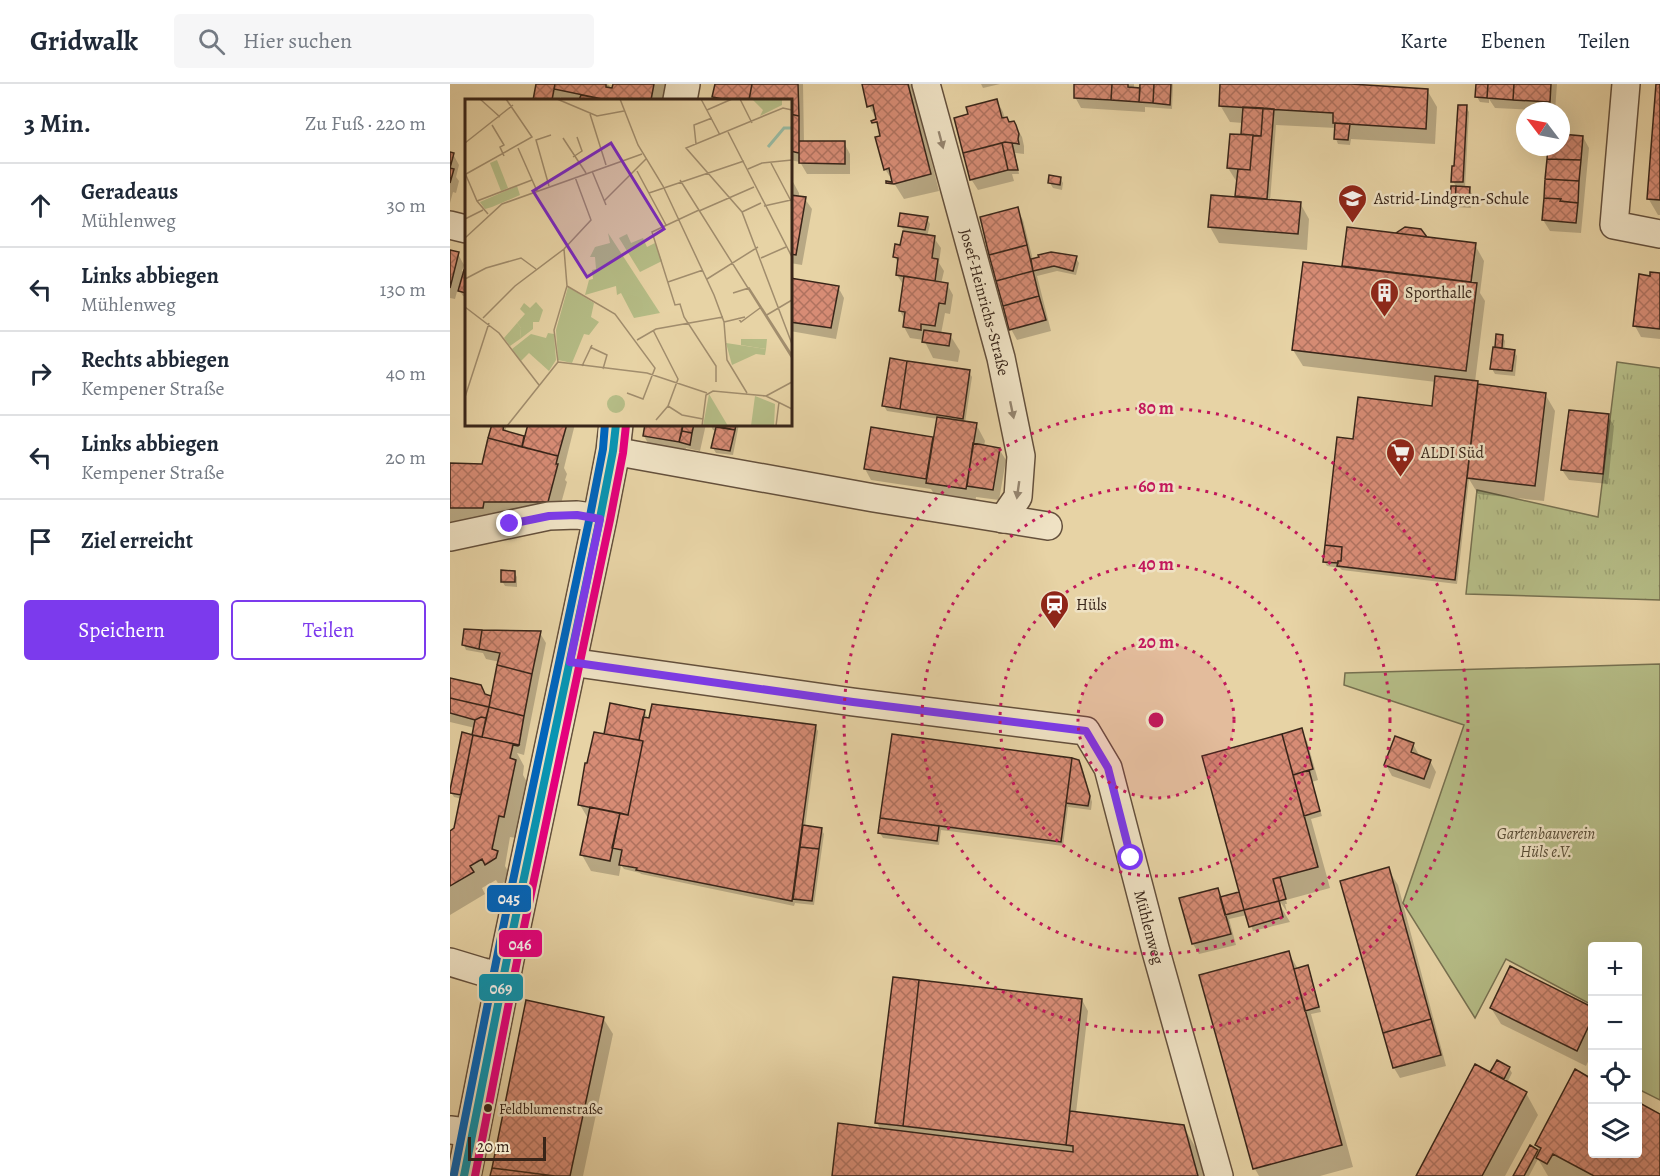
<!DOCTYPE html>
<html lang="de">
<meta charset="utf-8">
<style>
:root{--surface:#fff;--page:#f6f6f7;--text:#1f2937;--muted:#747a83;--line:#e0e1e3;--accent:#7c3aed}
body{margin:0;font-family:Alegreya,serif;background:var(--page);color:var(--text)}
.controls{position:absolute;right:18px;bottom:18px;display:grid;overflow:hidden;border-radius:6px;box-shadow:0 6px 24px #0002}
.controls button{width:54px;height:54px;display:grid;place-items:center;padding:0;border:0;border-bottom:2px solid var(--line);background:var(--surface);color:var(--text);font:30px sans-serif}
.compass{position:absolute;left:1066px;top:18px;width:54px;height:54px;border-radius:50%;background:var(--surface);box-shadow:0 6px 24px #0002;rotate:302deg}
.scale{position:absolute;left:18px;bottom:15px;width:78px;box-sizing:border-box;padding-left:6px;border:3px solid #382519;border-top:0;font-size:16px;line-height:21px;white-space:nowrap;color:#382519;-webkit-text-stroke:4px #efe2c4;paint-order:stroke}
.stop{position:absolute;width:18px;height:18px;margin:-14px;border:4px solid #7c3aed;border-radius:50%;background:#fff}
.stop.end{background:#7c3aed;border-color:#fff;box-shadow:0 2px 6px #0008}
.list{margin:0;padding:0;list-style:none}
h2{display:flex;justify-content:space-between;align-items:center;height:78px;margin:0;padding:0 24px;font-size:26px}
h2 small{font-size:20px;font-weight:400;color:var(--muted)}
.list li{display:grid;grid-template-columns:39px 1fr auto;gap:18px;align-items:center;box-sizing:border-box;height:84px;padding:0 24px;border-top:2px solid var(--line)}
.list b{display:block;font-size:22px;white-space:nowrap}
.list p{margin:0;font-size:20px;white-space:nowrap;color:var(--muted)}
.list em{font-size:20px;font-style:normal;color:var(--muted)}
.actions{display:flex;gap:12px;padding:18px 24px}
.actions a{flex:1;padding:14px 0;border:2px solid var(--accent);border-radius:6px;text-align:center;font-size:21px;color:var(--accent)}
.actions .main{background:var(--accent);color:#fff}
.icon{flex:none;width:33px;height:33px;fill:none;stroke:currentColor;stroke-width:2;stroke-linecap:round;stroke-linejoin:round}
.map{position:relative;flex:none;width:1210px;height:1092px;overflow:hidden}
header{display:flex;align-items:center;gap:36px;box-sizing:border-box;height:84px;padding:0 30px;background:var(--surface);border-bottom:2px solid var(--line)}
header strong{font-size:28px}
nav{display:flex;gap:33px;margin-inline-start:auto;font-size:21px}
.search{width:420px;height:54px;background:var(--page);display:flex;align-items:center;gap:15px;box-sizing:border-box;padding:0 21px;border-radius:6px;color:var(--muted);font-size:22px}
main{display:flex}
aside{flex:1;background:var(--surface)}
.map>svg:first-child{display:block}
.grass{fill:url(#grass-tufts);stroke:#767050;stroke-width:1.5}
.garden{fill:#b5bc86;stroke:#767050;stroke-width:1.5}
.shadow{fill:#0003}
.building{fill:url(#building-cross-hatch);stroke:#382519;stroke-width:1.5}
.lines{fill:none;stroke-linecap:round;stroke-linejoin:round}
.minor-casing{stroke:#64503c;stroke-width:30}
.tertiary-casing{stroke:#64503c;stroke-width:36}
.minor{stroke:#efe2c4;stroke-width:27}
.tertiary{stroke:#efe2c4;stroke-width:33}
.bus-1-casing{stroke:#efe2c4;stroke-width:12}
.bus-2-casing{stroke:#efe2c4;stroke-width:12}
.bus-3-casing{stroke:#efe2c4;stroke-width:12}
.bus-1{stroke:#0895b3;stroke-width:8}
.bus-2{stroke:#e5007d;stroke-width:8}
.bus-3{stroke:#0065bd;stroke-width:8}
.oneway{fill:#94846e}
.route{stroke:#7c3aed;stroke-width:8}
.ring{fill:none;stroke:#c2185b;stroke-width:3;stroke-dasharray:3 6}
.bus-dot{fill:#382519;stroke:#efe2c4;stroke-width:2}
.labels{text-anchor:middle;stroke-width:5;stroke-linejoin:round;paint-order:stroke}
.bus-label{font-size:14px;fill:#382519;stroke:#efe2c4;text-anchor:start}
.poi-label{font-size:16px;fill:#382519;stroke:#efe2c4;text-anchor:start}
.street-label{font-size:16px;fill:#382519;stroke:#efe2c4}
.park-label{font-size:16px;font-style:italic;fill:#574b34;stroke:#efe2c4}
.inset-river{fill:none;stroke:#98b9a1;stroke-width:3}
.inset-road{fill:none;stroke:#a18d6d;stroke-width:1.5}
.view{fill:#7b2cbf;fill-opacity:0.15;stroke:#7b2cbf;stroke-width:3}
.inset-edge{fill:none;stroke:#382519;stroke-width:3}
.centre{fill:#c2185b;stroke:#efe2c4;stroke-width:3}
.ring-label{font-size:18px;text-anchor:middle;font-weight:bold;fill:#c2185b;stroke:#efe2c4;stroke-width:5;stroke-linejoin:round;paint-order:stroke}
.line-badge{stroke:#efe2c4;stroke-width:2}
.badge-label{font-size:16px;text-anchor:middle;font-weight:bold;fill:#fff}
</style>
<header>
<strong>Gridwalk</strong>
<div class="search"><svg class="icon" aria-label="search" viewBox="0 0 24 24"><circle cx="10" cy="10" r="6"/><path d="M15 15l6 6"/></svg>Hier suchen</div>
<nav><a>Karte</a><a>Ebenen</a><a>Teilen</a></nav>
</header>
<main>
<aside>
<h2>3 Min.<small>Zu Fuß · 220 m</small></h2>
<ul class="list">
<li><svg class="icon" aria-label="ahead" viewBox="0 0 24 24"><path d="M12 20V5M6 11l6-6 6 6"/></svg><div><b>Geradeaus</b><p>Mühlenweg</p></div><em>30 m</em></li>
<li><svg class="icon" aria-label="left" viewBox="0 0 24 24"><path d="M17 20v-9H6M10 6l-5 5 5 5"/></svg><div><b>Links abbiegen</b><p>Mühlenweg</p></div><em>130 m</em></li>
<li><svg class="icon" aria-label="right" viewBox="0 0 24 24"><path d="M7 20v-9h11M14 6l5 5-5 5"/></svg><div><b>Rechts abbiegen</b><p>Kempener Straße</p></div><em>40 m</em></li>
<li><svg class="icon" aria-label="left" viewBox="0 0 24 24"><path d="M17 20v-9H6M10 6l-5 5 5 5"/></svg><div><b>Links abbiegen</b><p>Kempener Straße</p></div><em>20 m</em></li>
<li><svg class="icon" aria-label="arrive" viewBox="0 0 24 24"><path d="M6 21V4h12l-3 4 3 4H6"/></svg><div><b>Ziel erreicht</b></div></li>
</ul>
<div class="actions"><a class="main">Speichern</a><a>Teilen</a></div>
</aside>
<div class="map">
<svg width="1210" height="1092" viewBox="0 0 1210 1092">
<defs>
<pattern id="grass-tufts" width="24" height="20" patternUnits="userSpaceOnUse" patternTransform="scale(1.5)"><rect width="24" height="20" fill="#b5bc86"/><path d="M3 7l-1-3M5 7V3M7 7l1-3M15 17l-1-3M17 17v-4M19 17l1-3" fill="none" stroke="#9ca173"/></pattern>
<pattern id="building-cross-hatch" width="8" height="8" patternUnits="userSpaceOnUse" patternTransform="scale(1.5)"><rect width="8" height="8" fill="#d78c75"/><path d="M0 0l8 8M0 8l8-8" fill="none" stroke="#af725f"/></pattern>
</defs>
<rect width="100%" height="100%" fill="#e7d3a5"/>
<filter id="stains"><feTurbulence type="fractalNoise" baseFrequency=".00333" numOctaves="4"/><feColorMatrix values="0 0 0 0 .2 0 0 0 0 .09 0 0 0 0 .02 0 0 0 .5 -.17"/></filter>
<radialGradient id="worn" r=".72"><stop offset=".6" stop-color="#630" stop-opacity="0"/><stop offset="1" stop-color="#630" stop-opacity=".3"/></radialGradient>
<path class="grass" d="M1167,278L1210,284V516L1016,510L1027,406L1148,433Z"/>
<path class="garden" d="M1210,580V1016L1188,1005V862H1142V921L1056,875L1025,934L953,819L1014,641L894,601L895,589Z"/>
<path class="shadow" d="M88,0H158L163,8L164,0H217L213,16H113L110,13V16H85Z
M266,0H353L354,58L394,59L400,70V90H357L350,78L340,76V16H263Z
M413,0H462L489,107L454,115L435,85L432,53L428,38L419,22Z
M531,0H550L533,4Z
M626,0H684V5L692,6V0H723L722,25L695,23V28L631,24L625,13Z
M771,0H892L977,6L987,23L985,60L901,55L900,61L888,60L886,55V44L826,41L820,117L850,119L859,135L857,166L769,159L760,143L788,114L787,112L788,100L778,84L792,51L793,39L780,38L770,21Z
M1028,0H1107L1105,27L1045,24L1039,15V19L1030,18L1027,13Z
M1208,0H1210V131H1208L1198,114Z
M547,17L553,28L555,35L560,40L565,41L572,53L574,62V70L565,69L569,90H562L564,97L528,106L521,95L506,35L520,31Z
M1016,23L1019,28L1015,104L1019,105L1022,110L1021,124L1005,123L1002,118L1007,104L1003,97Z
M1133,53L1139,64L1131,149L1100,147L1093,136L1099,67L1097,63H1111Z
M0,69L3,70L9,81L6,93L9,97L6,109L3,108L0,119Z
M610,94L613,99L612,106L603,104L600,99Z
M340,98H343L349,109V114L355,115L362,125L352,181L340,179Z
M567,125L573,136L583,176L626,174L629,179L626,191L607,187L587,192L601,247L567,256L561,245Z
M477,135L480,140L477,153L484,154L491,164L489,179L494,187L491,200H497L503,211L500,230L495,229L491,250L500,251L510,267L508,278L483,274L474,256L460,254L454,243L455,236L450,227L454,202L447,191L449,181L445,173L452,162L454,147L450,141Z
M898,145L948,150L955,145L976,155L1025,161L1034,177L1030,209L1035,217L1025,298H1027L1029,302L1095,310L1105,327L1094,417L1028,410L1019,395L1007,500L892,486L890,484L877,482L874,477L905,357L983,323L986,298L853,282L843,266L893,184Z
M0,168L8,170L14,181L12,187L16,188V213L13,212L8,204L5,215L0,214Z
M1202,190L1210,191V255L1191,253L1185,242Z
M340,196L388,203L394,214L386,255L340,247Z
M1047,252H1052L1055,257L1054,266L1064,267L1067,272L1065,292L1045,290L1042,285Z
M519,288L522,293L515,339L526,340L535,357L534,362L549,365L556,376L549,416L526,413L525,421L487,415L481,405L421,396L415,385L422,344L485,354L488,335L437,327L434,322Z
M1158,332L1164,342L1158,400L1119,396L1112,386Z
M43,340H57L55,349L73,353L75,356L79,340H125L114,384L117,390L115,396L117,398L107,434L0,440V381H33Z
M196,340H256L250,367L236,364L235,369L200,363L194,352Z
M260,340H289L283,371L266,369L263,364L267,347L263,346Z
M64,488L67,493V503L55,502L52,497Z
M90,549L96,559L74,671L67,669L74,682L73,691L77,698L66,754L60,753L55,782L59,789L58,796L49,801L46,796L32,804L35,810L0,831V749L6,745L12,715L4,713L1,708L23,652L25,644L0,638V595L42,614L50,578L36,575L33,569L16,566L14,561Z
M194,627L200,638L365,642L368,647L355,743L371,745L374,750L364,821L345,819L344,822L191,790L190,789L174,785L171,781L169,792L141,787L132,771L139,736L130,721L155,651Z
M851,646L857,657L868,696L862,698L872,732L861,735L880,804L836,816L837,820H835L837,828L831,819V823L840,838L803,847L797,831L779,835L786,861L749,870L743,860L731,815L767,805L772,814L791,809Z
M443,652L629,677L632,682L642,718L641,726L618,723L613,762L491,746L489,761L433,754L430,749Z
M963,660L969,671L968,673L980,677L986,688L980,705L942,692L936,681Z
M938,785L948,801L996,982L950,994L944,984Z
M838,868L848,885L860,888L871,928L861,930L903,1083L870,1092H809L805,1085L751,892Z
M1061,884L1142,924V969L1136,982L1051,940L1041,924Z
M632,916L638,927L626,1029L733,1042L746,1064L754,1092H383L431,1046L427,1039Z
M153,934L163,950L133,1092H42Z
M1047,978L1059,984L1062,989L1057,999L1076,1009L1088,1031L1055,1092H967L1044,992L1042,988Z
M1125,987L1142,996V1070H1188V1020L1210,1031V1092H1098L1088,1075L1079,1092H1065L1080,1063L1091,1069L1086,1061Z"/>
<path class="building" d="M86,0H105L102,16H83Z
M105,0H156V3L162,4L163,0H204L201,16H157L104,5Z
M265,0H302L299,16H279L262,13Z
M302,0H348L349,32L340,30V16H299Z
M412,0H458L481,90L444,100L436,99V97L442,98L439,84L434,86L425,53L430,52L427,38L422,39L421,37L426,35L423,21L417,23Z
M624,0H662L661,16L624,14Z
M662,0H678V3L690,4L689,18L661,16Z
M690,0H704L703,19L689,18Z
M704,0H721L720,21L703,19Z
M770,0H901L978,5L976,45L883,39V29L769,22Z
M1026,0H1038L1037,14L1025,13Z
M1038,0H1064L1063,16L1037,14Z
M1064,0H1101L1100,18L1063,16Z
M1206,0H1210V116L1197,115Z
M131,11L157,16H129Z
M547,15L552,34L557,33L559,38L564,37L566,41L569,50L568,55L569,60L555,58L513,69L504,34L518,30L516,23Z
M1008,21H1017L1013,98H1001L1002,82H1004Z
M793,23L813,24L811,52L791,50Z
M813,24L824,25L817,115L785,112L788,85L800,86L803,52H811Z
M340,30L349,32V69L340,67Z
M885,39L900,40L898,56L884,55Z
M780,50L803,51L800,86L777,84Z
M1111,50L1133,52L1131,76L1097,75L1098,63H1111Z
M349,57H395V80L349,79Z
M555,58L562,59L568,86H558L552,59Z
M552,59L558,86L520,96L513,69Z
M0,68L4,69L0,84L4,85L0,99Z
M1097,75L1131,76L1129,97L1095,95Z
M599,91L611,93L610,101L598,99Z
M1095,95L1129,97L1128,119L1110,117L1111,115L1094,114Z
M1001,102H1006L1005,119L1000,118Z
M1006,102L1020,103L1019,120L1005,119Z
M340,111L356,113L346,171L340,170Z
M761,111L851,118L848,150L758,143Z
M1094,114L1111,115L1110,117L1128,119L1126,139L1092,136Z
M568,123L577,161L539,171L530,133Z
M450,129L478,133L475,146L448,142Z
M897,143L1026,159L1021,198L892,182Z
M955,143L971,145L977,153L946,149Z
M453,147L485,152L482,174L488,175L485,197L446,191L448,174L443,173L445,160L450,161Z
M577,161L583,187L546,197L539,171Z
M0,166L9,168L0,204Z
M601,168L627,172L623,187L604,182L583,187L581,175L589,173L588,171Z
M853,178L1027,199L1016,287L842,266Z
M14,186H16V209L8,207Z
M583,187L589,212L553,222L546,197Z
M1200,188L1210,189V245L1183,242L1189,190L1200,192Z
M454,192L498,199L495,220L489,219L485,242L471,240V246L453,243L455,228L449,227Z
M340,194L389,202L381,244L340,238Z
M589,212L596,236L559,246L553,222Z
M474,246L501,250L499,262L472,258Z
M1046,250L1053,251L1052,264L1045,263Z
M1043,263L1065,266L1062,287L1040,285Z
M440,274L457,277L450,325L432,322Z
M457,277L520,286L513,335L450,325Z
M985,292L1028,297L1005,496L887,482L888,477H891L892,463L875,461L887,353L903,355L908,313L982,322Z
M1028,300L1096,309L1085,402L1017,394Z
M1119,326L1159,330L1153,390L1111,386Z
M487,333L527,339L516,405L476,399Z
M42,340H54L53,346L74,352L72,363L38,354Z
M78,340H117L108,372L72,363Z
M195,340H233L229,358L193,352Z
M233,340H244L242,349L232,347Z
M258,340H286L285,346Z
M266,343L285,346L280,367L261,364Z
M421,343L483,353L476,395L414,385Z
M232,347L242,349L240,361L229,358Z
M38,354L108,372L106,380H108L98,418H34L33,424H0V379L32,380Z
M523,359L550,364L543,406L517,402Z
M875,461L892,463L891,477H888V479L873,478Z
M51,486L65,487V498H51Z
M14,545L32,546L29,565L12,561Z
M32,546L91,547L82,590L47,581L50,569L29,565Z
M47,581L82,590L74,632L39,623Z
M0,594L31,601L35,610L41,612L39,623L0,614Z
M0,614L39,623L36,634L31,633L25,636L0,629Z
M160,619L195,626L189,656L154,650Z
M202,620L366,641L342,817L186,786L187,784L169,781L172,766L162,764L170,729L178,731L193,657L189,656L193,633L199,634Z
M39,623L74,632L69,661L32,653Z
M31,633L36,634L32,653L22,651L25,636Z
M852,644L863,685L843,691L832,650Z
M12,648L23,651L11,711L0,709V706Z
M144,648L193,657L178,731L128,721L135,679H137Z
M442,650L622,674L611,758L430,734Z
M832,650L868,783L823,795L829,817L794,826L752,672Z
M23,651L69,661L68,662L63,661L60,674L66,676L54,733L49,732L42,765L48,767L46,774L35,781L32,775L20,782L24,788L0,802V747L4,744Z
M945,652L964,659L961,668L981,676L974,695L934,681Z
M622,674L629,676L640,712L638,722L616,719Z
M859,686L870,727L854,732L843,691Z
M140,723L170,729L160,777L130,771Z
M430,734L489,742L487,757L428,749Z
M353,741L372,744L369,765L350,763Z
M350,763L369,765L362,817L343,815Z
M939,783L981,935L933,949L890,797Z
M830,793L836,815L829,817L823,795Z
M768,804L781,850L742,860L729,814Z
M789,808L794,826L775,831L770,813Z
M829,817L833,833L799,843L794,826Z
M839,867L892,1061L803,1085L749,891Z
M858,881L869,923L855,927L844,885Z
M1060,882L1142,923V935L1127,967L1040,924Z
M443,893L469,896L453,1042L425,1039Z
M469,896L632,915L616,1061L453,1042Z
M76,916L154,933L120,1092H105L42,1084Z
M981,935L991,971L943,984L933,949Z
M1047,976L1060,983L1054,995L1040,988Z
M1025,980L1077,1008L1032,1092H966Z
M1125,985L1142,995V1070H1188V1018L1210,1030V1092H1144L1103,1070L1097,1080L1086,1074L1091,1064L1085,1061Z
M620,1027L734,1041L748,1092H382L388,1039L623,1068V1062L616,1061Z
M1080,1061L1088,1066L1074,1092H1063Z
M42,1084L105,1092H40Z"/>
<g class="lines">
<defs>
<g id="minor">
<path id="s1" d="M476,0L551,274L571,372L568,413L553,435"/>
<path d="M1176,0L1164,141L1210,150"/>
<path d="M0,141L16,145"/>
<path d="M163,367L424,414L598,442"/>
<path d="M0,453L99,432L127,431L150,434"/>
<path id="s2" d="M120,578L403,618L636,647L658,684L705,864L769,1092"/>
<path d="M0,878L33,888L53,892"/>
<path d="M0,1046L24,1049"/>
</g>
<path id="tertiary" d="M230,16L233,0
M14,1092L60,860L150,434L163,367L166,340"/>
</defs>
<use href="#minor" class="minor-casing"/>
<use href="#tertiary" class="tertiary-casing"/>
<use href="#minor" class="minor"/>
<use href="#tertiary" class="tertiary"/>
<defs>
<path id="bus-1" d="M14,1092L60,860L150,434L163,367L166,340"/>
<path id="bus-2" d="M25,1092L70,862L160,436L173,369L176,341"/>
<path id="bus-3" d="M4,1090L50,858L140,432L153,365L155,340"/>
</defs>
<use href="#bus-1" class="bus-1-casing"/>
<use href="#bus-2" class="bus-2-casing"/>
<use href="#bus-3" class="bus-3-casing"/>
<use href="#bus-1" class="bus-1"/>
<use href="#bus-2" class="bus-2"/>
<use href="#bus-3" class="bus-3"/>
</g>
<defs><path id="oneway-solid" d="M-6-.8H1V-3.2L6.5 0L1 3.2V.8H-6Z" transform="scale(1.5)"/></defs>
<g class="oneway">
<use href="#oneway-solid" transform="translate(491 56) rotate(75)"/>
<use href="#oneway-solid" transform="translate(562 326) rotate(78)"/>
<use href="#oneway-solid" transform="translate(568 406) rotate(98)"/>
</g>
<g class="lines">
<path class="route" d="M60,440L99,432L127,431L150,435L120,578L403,618L636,647L658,684L681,774"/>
</g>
<circle cx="706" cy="636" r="78" fill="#c2185b" fill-opacity=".12"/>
<g class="ring">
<circle cx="706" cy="636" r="78"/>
<circle cx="706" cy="636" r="156"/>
<circle cx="706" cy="636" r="234"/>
<circle cx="706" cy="636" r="312"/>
</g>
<defs>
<symbol id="school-pin" viewBox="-11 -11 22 30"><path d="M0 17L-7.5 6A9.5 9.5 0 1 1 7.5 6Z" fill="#8f2418" stroke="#efe2c4"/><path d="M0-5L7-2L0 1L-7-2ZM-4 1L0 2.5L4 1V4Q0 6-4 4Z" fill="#fff"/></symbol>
<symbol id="building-pin" viewBox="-11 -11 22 30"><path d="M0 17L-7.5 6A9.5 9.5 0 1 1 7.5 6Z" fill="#8f2418" stroke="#efe2c4"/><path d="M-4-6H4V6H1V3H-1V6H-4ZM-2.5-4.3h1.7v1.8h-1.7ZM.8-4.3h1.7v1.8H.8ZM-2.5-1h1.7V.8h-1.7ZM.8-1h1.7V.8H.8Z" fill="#fff"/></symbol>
<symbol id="supermarket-pin" viewBox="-11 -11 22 30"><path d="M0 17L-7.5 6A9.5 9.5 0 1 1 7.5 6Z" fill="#8f2418" stroke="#efe2c4"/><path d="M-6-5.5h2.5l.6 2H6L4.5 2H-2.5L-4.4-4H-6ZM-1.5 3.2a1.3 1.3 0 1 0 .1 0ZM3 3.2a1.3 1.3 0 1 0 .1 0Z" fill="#fff"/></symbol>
<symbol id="station-pin" viewBox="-11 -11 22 30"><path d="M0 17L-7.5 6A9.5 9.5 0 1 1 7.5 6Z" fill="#8f2418" stroke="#efe2c4"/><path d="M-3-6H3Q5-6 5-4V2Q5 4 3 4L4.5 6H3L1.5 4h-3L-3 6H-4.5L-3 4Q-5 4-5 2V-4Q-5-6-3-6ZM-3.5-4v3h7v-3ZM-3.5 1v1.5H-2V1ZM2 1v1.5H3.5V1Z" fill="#fff"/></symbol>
</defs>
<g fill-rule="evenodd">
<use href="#school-pin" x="886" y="98" width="33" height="45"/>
<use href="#building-pin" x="918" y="192" width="33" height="45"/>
<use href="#supermarket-pin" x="934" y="352" width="33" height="45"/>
<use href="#station-pin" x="588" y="504" width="33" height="45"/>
</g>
<circle class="bus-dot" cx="38" cy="1024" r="5"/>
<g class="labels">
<g class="bus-label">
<text x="49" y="1030">Feldblumenstraße</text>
</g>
<g class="poi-label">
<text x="924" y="120">Astrid-Lindgren-Schule</text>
<text x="955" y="214">Sporthalle</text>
<text x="971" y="374">ALDI Süd</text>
<text x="626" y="526">Hüls</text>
</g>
<g class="street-label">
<text dy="6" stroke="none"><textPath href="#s1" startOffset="226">Josef-Heinrichs-Straße</textPath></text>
<text dy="6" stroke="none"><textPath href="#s2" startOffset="728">Mühlenweg</textPath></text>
</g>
<g class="park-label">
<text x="1096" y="755">Gartenbauverein<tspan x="1096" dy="18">Hüls e.V.</tspan></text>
</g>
</g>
<g transform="translate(15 15)">
<rect width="327" height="327" fill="#e7d3a5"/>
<path d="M32,61L43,89L36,92L25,64ZM162,135L166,144L178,139L182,148L190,144L197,162L175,173L154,139ZM103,188L129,204L126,218L134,223L124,236L119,235L107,264L93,261L91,231ZM71,203L78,211L74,223H68V230L55,240L56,229L52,224L60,215L55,210L59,204L65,209ZM83,234L89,235L91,261L84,272L64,254L56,262L47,250L66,235L81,239ZM261,244L301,250L300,256L291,255L267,266ZM244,295L263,327H238ZM142 305a9 9 0 1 1 18 0a9 9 0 1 1-18 0ZM290,297L310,305L309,327H286Z" fill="#b5bc86"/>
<path d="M276,240H302L301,250L276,246Z" fill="#b5bc86"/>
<path d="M287,0H317V6L295,17L298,11ZM52,87L55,96L27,108L20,110L15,103Z" fill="#b5bc86"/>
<path d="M143,134L195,214L169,219L156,194L152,196L151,187L120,196L124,181L128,180L127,171L131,170L130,158H125L130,148L145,144ZM52,224L56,229L55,240L45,247L39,239Z" fill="#b5bc86"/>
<path class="inset-river" d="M303,48L319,29H327"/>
<path class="inset-road" d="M15,0L35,18M92,0L132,17L159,12M155,0L173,46L198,87L249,196L259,223L262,261L282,294M236,0L255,36M275,0L287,24M242,11L267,0M327,11L318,9L221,49L277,113L327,245M125,15L141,66M27,26L39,46L35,48L39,57M263,33L327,158M98,39L121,74M0,44L48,6M231,45L229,26L247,19M53,49L72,92M108,58L117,52L112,38M306,64L326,102M283,70L297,64L327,61M127,72L141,106M172,72L201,126M0,74L12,102L23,115M1,75L67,38L41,0M215,81L327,259M84,87L71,41L86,36M184,94L279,62M12,102L67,81M139,102L181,60M299,107L326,101M234,111L187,133L210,206L215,205L219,218L251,267V283M234,112L289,88M277,113L296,104M0,120L18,111M0,139L37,105L177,55M296,159L321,148M0,180L21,169L56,159L71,170M242,180L293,148M203,183L238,171M102,187L150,215L190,269L178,300L162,294M268,194L284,189L327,256M0,208L34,234L74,286M300,217L327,201M18,219L50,187L99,150L126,121L110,78M273,219L276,223L295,209M259,223L280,218M188,231L213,280L203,307L191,321M172,241L191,230L258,218M125,248L142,256L138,270M93,263L182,274L242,294M117,267L127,246M301,297L327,283M0,298L24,224M203,307L217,316L238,320M42,327L93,263L89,231L102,187L99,150M237,327L241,296L248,292L301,297L327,310M311,327L314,303"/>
<path class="view" d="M146,44L199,130L122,178L68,92Z"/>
<rect width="327" height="327" class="inset-edge"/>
</g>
<circle cx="706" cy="636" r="9" class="centre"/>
<g class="ring-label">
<text x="706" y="330">80 m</text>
<text x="706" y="408">60 m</text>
<text x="706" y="486">40 m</text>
<text x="706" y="564">20 m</text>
</g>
<g class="line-badge">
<rect x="36" y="800" width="46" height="29" rx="6" fill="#0065bd"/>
<rect x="48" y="845" width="45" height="29" rx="6" fill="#e5007d"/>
<rect x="28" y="889" width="46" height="29" rx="6" fill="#0895b3"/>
</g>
<g class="badge-label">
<text x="59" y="820">045</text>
<text x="70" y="866">046</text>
<text x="51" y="910">069</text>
</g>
<rect width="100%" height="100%" filter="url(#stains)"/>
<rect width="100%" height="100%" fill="url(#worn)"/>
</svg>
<div class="controls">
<button>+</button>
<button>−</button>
<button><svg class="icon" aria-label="locate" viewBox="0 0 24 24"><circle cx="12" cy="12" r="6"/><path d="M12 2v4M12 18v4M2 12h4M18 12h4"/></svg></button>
<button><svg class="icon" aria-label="layers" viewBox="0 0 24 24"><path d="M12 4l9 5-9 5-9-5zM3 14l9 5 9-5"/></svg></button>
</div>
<svg class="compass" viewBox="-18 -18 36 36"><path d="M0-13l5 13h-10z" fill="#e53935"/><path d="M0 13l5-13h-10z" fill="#747a83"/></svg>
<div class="scale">20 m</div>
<div class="stop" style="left:681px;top:774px"></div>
<div class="stop end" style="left:60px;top:440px"></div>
</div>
</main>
